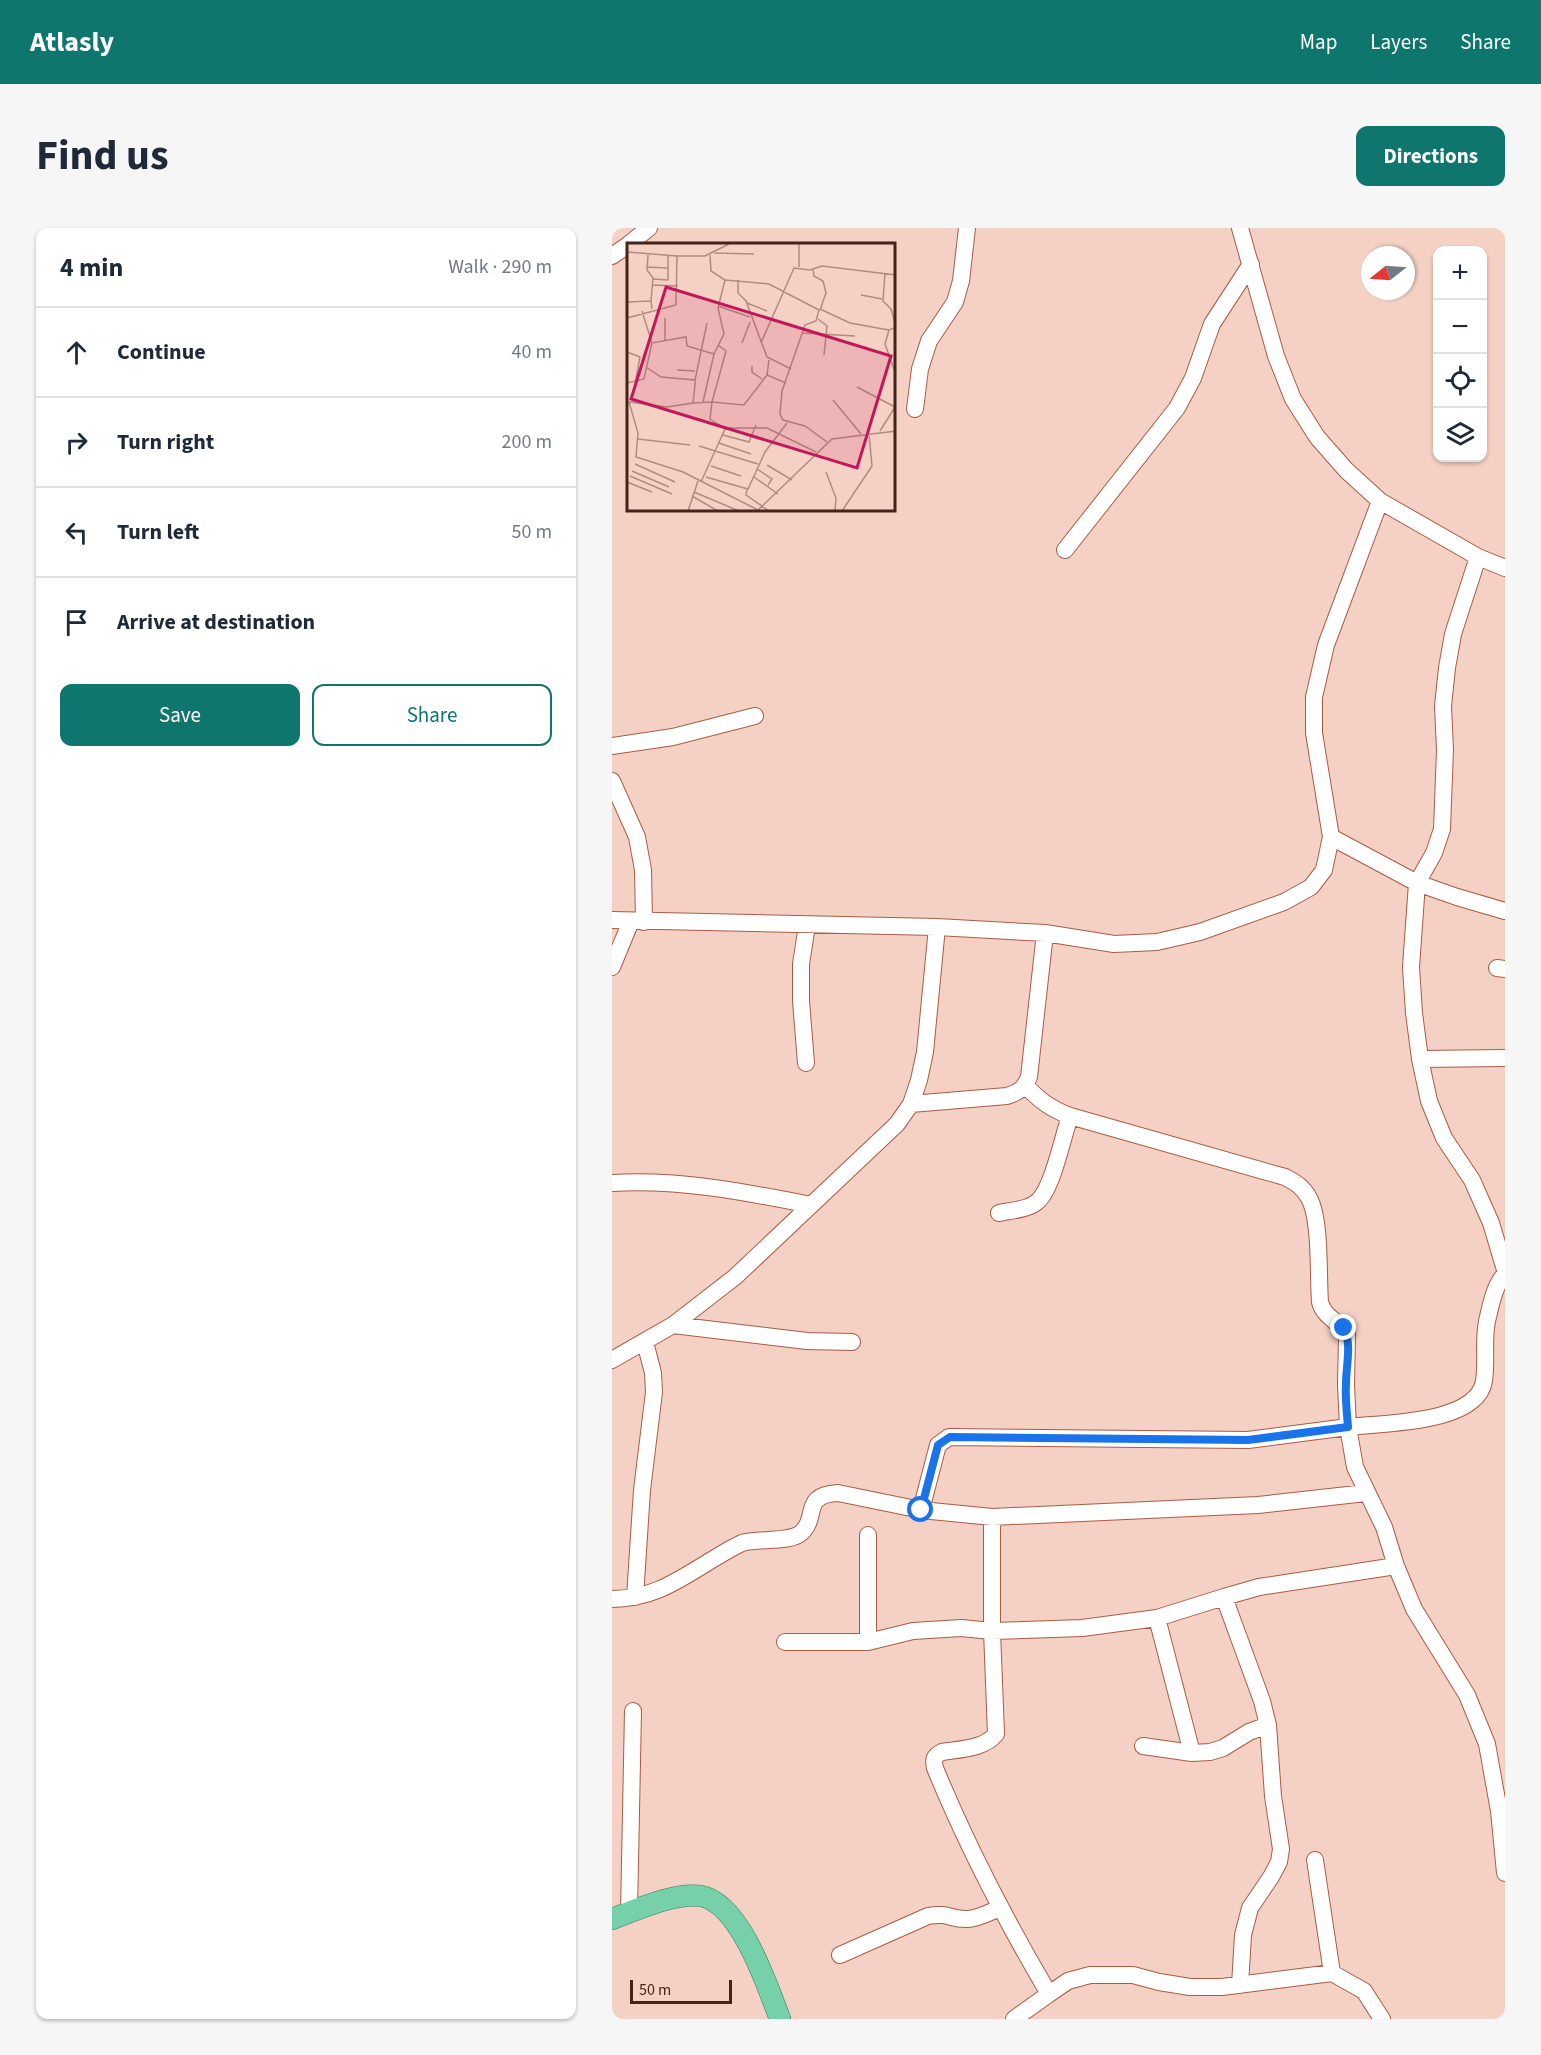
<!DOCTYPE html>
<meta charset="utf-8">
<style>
:root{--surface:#fff;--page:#f6f6f7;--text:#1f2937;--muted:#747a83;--line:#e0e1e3;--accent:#0f766e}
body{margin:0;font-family:"Source Sans 3",sans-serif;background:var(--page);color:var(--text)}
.controls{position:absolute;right:18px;top:18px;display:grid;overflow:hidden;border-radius:12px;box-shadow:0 2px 4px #0004}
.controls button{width:54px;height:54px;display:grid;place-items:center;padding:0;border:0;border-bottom:2px solid var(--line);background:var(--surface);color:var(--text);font:30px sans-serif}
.compass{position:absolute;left:749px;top:18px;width:54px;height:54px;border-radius:50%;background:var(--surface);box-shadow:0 2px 4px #0004;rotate:253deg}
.scale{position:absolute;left:18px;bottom:15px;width:102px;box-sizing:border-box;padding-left:6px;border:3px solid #452319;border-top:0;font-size:16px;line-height:21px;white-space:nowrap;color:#452319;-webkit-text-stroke:4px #f5d1c5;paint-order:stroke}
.stop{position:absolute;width:18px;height:18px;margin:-14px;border:4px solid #1a73e8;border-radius:50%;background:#fff}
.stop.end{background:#1a73e8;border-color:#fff;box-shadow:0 2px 6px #0008}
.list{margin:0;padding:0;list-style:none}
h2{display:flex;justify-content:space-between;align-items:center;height:78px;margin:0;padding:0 24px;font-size:26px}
h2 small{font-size:20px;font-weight:400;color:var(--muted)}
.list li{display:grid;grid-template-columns:39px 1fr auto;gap:18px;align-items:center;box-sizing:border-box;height:90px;padding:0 24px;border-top:2px solid var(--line)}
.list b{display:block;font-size:22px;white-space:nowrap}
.list em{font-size:20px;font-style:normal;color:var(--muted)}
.actions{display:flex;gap:12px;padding:18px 24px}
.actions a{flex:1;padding:14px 0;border:2px solid var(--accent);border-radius:12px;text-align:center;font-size:21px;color:var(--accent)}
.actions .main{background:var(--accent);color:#fff}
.icon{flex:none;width:33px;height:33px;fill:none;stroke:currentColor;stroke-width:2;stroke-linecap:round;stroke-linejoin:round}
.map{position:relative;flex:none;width:893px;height:1791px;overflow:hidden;border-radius:12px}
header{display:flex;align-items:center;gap:36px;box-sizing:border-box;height:84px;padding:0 30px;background:var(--accent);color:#fff}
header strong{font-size:28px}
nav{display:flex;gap:33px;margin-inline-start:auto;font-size:21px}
.intro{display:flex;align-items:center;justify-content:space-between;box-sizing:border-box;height:144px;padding:0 36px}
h1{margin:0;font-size:42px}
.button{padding:15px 27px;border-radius:12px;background:var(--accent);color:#fff;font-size:21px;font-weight:700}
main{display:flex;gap:36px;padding:0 36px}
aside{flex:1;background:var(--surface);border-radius:12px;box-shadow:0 2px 4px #0004}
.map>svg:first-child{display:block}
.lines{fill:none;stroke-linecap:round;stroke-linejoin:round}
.minor-casing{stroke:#aa5b42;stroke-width:18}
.major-casing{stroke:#2a7f53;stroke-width:22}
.minor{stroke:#fff;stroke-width:16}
.major{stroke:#76d0aa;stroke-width:21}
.route{stroke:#1a73e8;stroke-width:8}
.inset-road{fill:none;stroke:#af8b80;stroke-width:1.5}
.view{fill:#c2185b;fill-opacity:0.15;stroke:#c2185b;stroke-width:3}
.inset-edge{fill:none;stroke:#452319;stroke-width:3}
</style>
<header>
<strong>Atlasly</strong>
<nav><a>Map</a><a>Layers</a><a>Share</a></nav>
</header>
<div class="intro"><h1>Find us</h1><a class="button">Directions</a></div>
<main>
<aside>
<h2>4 min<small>Walk · 290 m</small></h2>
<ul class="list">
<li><svg class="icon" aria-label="ahead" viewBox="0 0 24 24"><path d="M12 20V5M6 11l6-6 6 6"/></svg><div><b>Continue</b></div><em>40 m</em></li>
<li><svg class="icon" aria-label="right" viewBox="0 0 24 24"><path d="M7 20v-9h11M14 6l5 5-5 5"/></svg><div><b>Turn right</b></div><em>200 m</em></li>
<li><svg class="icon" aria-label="left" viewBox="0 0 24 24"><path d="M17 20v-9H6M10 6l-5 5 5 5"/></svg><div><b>Turn left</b></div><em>50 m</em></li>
<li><svg class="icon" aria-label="arrive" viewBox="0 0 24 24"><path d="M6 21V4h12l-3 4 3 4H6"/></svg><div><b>Arrive at destination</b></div></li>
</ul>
<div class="actions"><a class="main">Save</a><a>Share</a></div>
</aside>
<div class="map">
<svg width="893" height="1791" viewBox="0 0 893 1791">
<rect width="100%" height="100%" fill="#f5d1c5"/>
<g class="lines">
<defs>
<path id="minor" d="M628,0L664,128L681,171L705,209L734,242L768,273L866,329L893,340
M17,16L37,0
M0,28L16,17
M303,181L308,141L317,113L343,74L349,53L355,0
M453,322L565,180L581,150L600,96L639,36
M866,329L841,406L835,440L831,478L833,522L830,601L822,625L805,655L799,739L802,785L808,831L817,873L832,910L860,952L879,995L893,1042
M0,518L61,509L143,488
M0,553L25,609L31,642L32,694
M719,609L805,655L845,669L893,683
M0,692L325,699L433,705L502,716L545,714L588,704L672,674L699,659L712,642L719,609L702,505V469L714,417L768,273
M0,739L19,693
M885,740L893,741
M808,831L893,830
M194,835L189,773V736L195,697
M414,858C427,872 439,881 458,888L673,949C683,954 691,959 697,970C709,991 706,1049 708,1074C712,1090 728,1093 735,1107L734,1157L736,1199C771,1195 865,1196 872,1153C875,1133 871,1113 875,1093C879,1077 882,1058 893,1046
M299,876L395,868C407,864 413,860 417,849L433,705
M0,955C67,951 133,964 199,977
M387,985C400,982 418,982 427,972C441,958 451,908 458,888
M61,1097L195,1113L240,1114
M0,1132L61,1097L123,1049L285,896L299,876L307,852L313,824L325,699
M309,1282L326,1217L337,1209L636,1212L736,1199L743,1239L772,1299L784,1338
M380,1289V1403L384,1506C372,1521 348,1521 330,1524C322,1528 321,1531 323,1540C355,1618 394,1693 437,1766L402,1791
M23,1369L30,1262L42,1164L41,1145L33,1114
M0,1371C40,1371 65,1353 98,1333C108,1327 119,1320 130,1315C146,1310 177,1315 189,1305C207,1289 189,1267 226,1265L309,1282L380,1289L646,1277L754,1265
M545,1390L580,1525
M173,1414H256L301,1403L349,1400L380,1403L470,1400L545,1390L612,1369
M256,1414V1307
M531,1518L580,1525L598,1524L611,1520L637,1504L656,1497
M703,1632L720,1745
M17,1685L21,1483
M228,1727L316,1688C337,1684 339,1692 355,1691C366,1691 378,1684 388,1680
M628,1757L631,1707L638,1680L659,1649L667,1634L669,1621L661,1568L656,1497L650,1473L612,1369L647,1359L784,1338L802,1381L855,1467L875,1516L887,1583L893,1645
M437,1766L456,1753L478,1747H521L547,1754L578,1759H610L720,1745L752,1763L770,1791"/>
<path id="major" d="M0,1691C24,1682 63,1664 89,1668C128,1675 155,1757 168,1791"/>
</defs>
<use href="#minor" class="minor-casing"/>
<use href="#major" class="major-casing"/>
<use href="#minor" class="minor"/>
<use href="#major" class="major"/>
</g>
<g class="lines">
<path class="route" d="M309,1282L326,1217L338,1209L636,1212L736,1199C735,1185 733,1170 734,1156C734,1137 740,1117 732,1100"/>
</g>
<g transform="translate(15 15)">
<rect width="268" height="268" fill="#f5d1c5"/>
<path class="inset-road" d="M0,9L50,13M87,10L127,11M21,12L20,27L26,35L24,58M20,24L41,25M172,24V1M186,26L187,33L196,38L199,50L193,67M258,30L256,58L264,66L269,83M26,36L41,37V13M98,37L142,41L192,67L189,78L178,82L155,148L153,171L156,177L178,183L200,199M111,37V50L119,58L140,114L164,126M25,42L51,43M234,52L255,56M0,59L24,58L25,66M120,60L140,68M91,63L123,74M193,66L223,80L262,87M15,68L25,100L59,94L60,103L87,111M0,75L49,62L50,13H78L102,1M191,76L200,83L197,112M269,84L262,87L258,101L269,132M175,90L228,93M38,97V75M115,100L123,79M134,100L167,25L183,27L195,23L269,32M0,109L13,114L8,141M142,117L140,132L159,140M125,123V129L135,136M19,124L34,134L68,137V142L66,160L40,164L2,159L11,190L9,214L56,229L131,267M50,127L68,128M68,137L80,80M0,140L17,136L25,100M230,144L268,164M206,157L234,191M76,159L87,111L97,91L91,65L98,37L84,28L83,12M66,160L85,159L99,108L91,102M98,185H140L189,209M253,188L268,164M96,192L122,199L129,182M11,196L63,202M92,200L124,211M72,203L131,221M8,221L48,239M140,222L165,237M84,223L114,233M130,226L145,236L141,242M5,228L42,244M199,229L209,255L208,268M3,233L45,251M79,234L121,246L138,209L160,180M127,234L151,251M0,239L25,249M74,239L98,186L83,176L85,159L117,162L140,132M120,247L119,252L142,268M67,249L112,268M65,253L91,268M61,268L71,238M130,268L205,196L269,188M215,268L245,223L242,191"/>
<path class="view" d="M39,44L264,113L230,225L4,156Z"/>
<rect width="268" height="268" class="inset-edge"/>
</g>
</svg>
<div class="controls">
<button>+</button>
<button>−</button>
<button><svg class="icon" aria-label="locate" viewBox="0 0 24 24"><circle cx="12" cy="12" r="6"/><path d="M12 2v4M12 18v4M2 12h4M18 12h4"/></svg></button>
<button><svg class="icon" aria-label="layers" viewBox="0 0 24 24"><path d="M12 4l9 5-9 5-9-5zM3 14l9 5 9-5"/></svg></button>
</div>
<svg class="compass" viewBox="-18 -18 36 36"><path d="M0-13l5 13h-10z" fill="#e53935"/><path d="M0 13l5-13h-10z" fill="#747a83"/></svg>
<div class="scale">50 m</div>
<div class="stop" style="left:309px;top:1282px"></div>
<div class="stop end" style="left:732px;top:1100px"></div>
</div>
</main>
